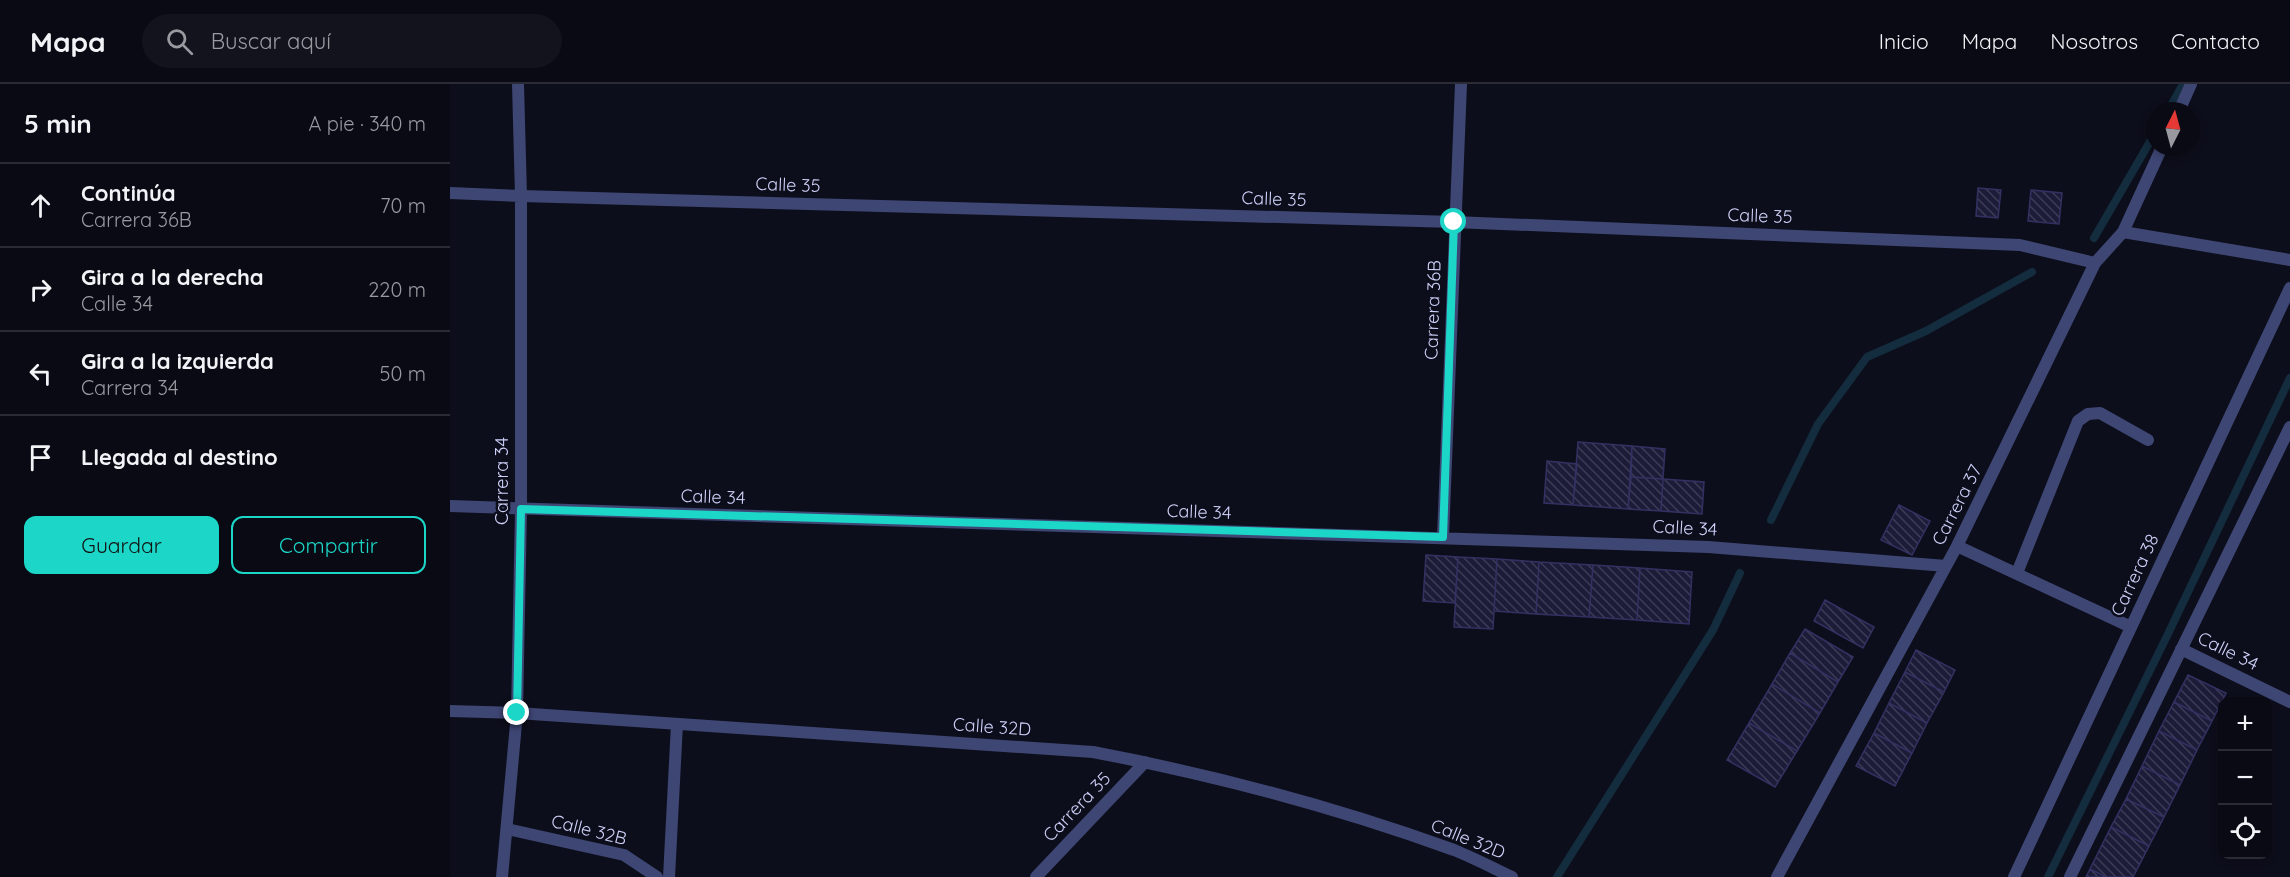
<!DOCTYPE html>
<html lang="es">
<meta charset="utf-8">
<style>
:root{--surface:#0a0a14;--page:#13131d;--text:#f1f3f6;--muted:#999aa0;--line:#2a2b34;--accent:#1cd6c7}
body{margin:0;font-family:Quicksand,sans-serif;background:var(--page);color:var(--text)}
.controls{position:absolute;right:18px;bottom:18px;display:grid;overflow:hidden;border-radius:12px;box-shadow:0 3px 9px #0003}
.controls button{width:54px;height:54px;display:grid;place-items:center;padding:0;border:0;border-bottom:2px solid var(--line);background:var(--surface);color:var(--text);font:30px sans-serif}
.compass{position:absolute;left:1696px;top:18px;width:54px;height:54px;border-radius:50%;background:var(--surface);box-shadow:0 3px 9px #0003;rotate:6deg}
.stop{position:absolute;width:18px;height:18px;margin:-14px;border:4px solid #1cd6c7;border-radius:50%;background:#fff}
.stop.end{background:#1cd6c7;border-color:#fff;box-shadow:0 2px 6px #0008}
.list{margin:0;padding:0;list-style:none}
h2{display:flex;justify-content:space-between;align-items:center;height:78px;margin:0;padding:0 24px;font-size:26px}
h2 small{font-size:20px;font-weight:400;color:var(--muted)}
.list li{display:grid;grid-template-columns:39px 1fr auto;gap:18px;align-items:center;box-sizing:border-box;height:84px;padding:0 24px;border-top:2px solid var(--line)}
.list b{display:block;font-size:22px;white-space:nowrap}
.list p{margin:0;font-size:20px;white-space:nowrap;color:var(--muted)}
.list em{font-size:20px;font-style:normal;color:var(--muted)}
.actions{display:flex;gap:12px;padding:18px 24px}
.actions a{flex:1;padding:14px 0;border:2px solid var(--accent);border-radius:12px;text-align:center;font-size:21px;color:var(--accent)}
.actions .main{background:var(--accent);color:#111}
.icon{flex:none;width:33px;height:33px;fill:none;stroke:currentColor;stroke-width:2;stroke-linecap:round;stroke-linejoin:round}
.map{position:relative;flex:none;width:1840px;height:793px;overflow:hidden}
header{display:flex;align-items:center;gap:36px;box-sizing:border-box;height:84px;padding:0 30px;background:var(--surface);border-bottom:2px solid var(--line)}
header strong{font-size:28px}
nav{display:flex;gap:33px;margin-inline-start:auto;font-size:21px}
.search{width:420px;height:54px;background:var(--page);display:flex;align-items:center;gap:15px;box-sizing:border-box;padding:0 21px;border-radius:33px;color:var(--muted);font-size:22px}
main{display:flex}
aside{flex:1;background:var(--surface)}
.map>svg:first-child{display:block}
.lines{fill:none;stroke-linecap:round;stroke-linejoin:round}
.stream{stroke:#132c3e;stroke-width:8}
.building{fill:url(#building-back-hatch);stroke:#323162;stroke-width:1.5}
.service{stroke:#3e4674;stroke-width:12}
.minor{stroke:#3e4674;stroke-width:12}
.tertiary{stroke:#3e4674;stroke-width:12}
.route{stroke:#1cd6c7;stroke-width:8}
.labels{text-anchor:middle;stroke-width:5;stroke-linejoin:round;paint-order:stroke}
.street-label{font-size:18px;fill:#ced1f9;stroke:#0d0e1b}
</style>
<header>
<strong>Mapa</strong>
<div class="search"><svg class="icon" aria-label="search" viewBox="0 0 24 24"><circle cx="10" cy="10" r="6"/><path d="M15 15l6 6"/></svg>Buscar aquí</div>
<nav><a>Inicio</a><a>Mapa</a><a>Nosotros</a><a>Contacto</a></nav>
</header>
<main>
<aside>
<h2>5 min<small>A pie · 340 m</small></h2>
<ul class="list">
<li><svg class="icon" aria-label="ahead" viewBox="0 0 24 24"><path d="M12 20V5M6 11l6-6 6 6"/></svg><div><b>Continúa</b><p>Carrera 36B</p></div><em>70 m</em></li>
<li><svg class="icon" aria-label="right" viewBox="0 0 24 24"><path d="M7 20v-9h11M14 6l5 5-5 5"/></svg><div><b>Gira a la derecha</b><p>Calle 34</p></div><em>220 m</em></li>
<li><svg class="icon" aria-label="left" viewBox="0 0 24 24"><path d="M17 20v-9H6M10 6l-5 5 5 5"/></svg><div><b>Gira a la izquierda</b><p>Carrera 34</p></div><em>50 m</em></li>
<li><svg class="icon" aria-label="arrive" viewBox="0 0 24 24"><path d="M6 21V4h12l-3 4 3 4H6"/></svg><div><b>Llegada al destino</b></div></li>
</ul>
<div class="actions"><a class="main">Guardar</a><a>Compartir</a></div>
</aside>
<div class="map">
<svg width="1840" height="793" viewBox="0 0 1840 793">
<defs>
<pattern id="building-back-hatch" width="6" height="6" patternUnits="userSpaceOnUse" patternTransform="scale(1.5)"><rect width="6" height="6" fill="#1c1c39"/><path d="M-1 5l2 2M0 0l6 6M5-1l2 2" fill="none" stroke="#3c3c56"/></pattern>
</defs>
<rect width="100%" height="100%" fill="#0d0e1b"/>
<g class="lines">
<path class="stream" d="M1718,27L1733,0
M1644,154L1705,49
M1321,436L1368,340L1417,273L1476,247L1582,188
M1107,793L1263,546L1290,489
M1598,793L1717,552L1840,294"/>
</g>
<path class="building" d="M1528,104L1551,106L1548,134L1526,132Z
M1581,106L1612,109L1609,140L1578,137Z
M1128,358L1182,362L1178,425L1123,421Z
M1182,362L1215,365L1213,395L1181,393Z
M1097,377L1127,380L1123,421L1094,419Z
M1181,393L1213,395L1211,427L1178,425Z
M1213,395L1254,398L1252,430L1211,427Z
M1449,421L1480,437L1462,471L1431,456Z
M976,471L1008,473L1005,519L973,517Z
M1008,473L1047,475L1043,545L1004,543Z
M1047,475L1089,478L1086,530L1044,527Z
M1089,478L1143,481L1139,533L1086,530Z
M1143,481L1190,484L1187,536L1139,533Z
M1190,484L1242,488L1239,540L1187,536Z
M1375,516L1424,543L1413,564L1364,537Z
M1355,545L1403,573L1388,598L1340,569Z
M1466,566L1505,586L1494,608L1455,588Z
M1340,569L1388,598L1370,629L1322,600Z
M1455,588L1494,608L1477,639L1439,619Z
M1738,591L1776,609L1762,637L1724,618Z
M1322,600L1370,629L1347,667L1299,639Z
M1724,618L1762,637L1747,666L1709,647Z
M1439,619L1477,639L1462,669L1424,649Z
M1299,639L1347,667L1325,703L1277,676Z
M1709,647L1747,666L1730,701L1692,682Z
M1424,649L1462,669L1445,702L1406,682Z
M1692,682L1730,701L1714,733L1676,715Z
M1676,715L1714,733L1699,762L1661,743Z
M1661,743L1699,762L1683,793H1656L1640,785Z
M1640,785L1656,793H1636Z"/>
<g class="lines">
<path class="service" d="M1567,489L1628,337L1638,330L1650,329L1698,356"/>
<path class="minor" d="M1729,27L1741,0
M71,112L1004,138L1570,161L1645,179
M1673,148L1840,176
M0,422L1258,463L1496,482
M993,453L1011,0
M1507,462L1681,543
M1731,565L1840,618
M0,627L67,629L643,668C764,691 888,724 1004,766C1024,774 1043,784 1062,793
M57,745L174,771L207,793
M219,793L227,640
M586,793L695,678
M1327,793L1507,462L1645,179L1673,148L1712,63
M1564,793L1840,204
M1620,793L1840,343"/>
<path class="tertiary" d="M0,109L71,112
M52,793L67,629L71,425V112L68,0"/>
</g>
<g class="lines">
<path class="route" d="M67,629L71,425L993,453L1004,138"/>
</g>
<g class="labels">
<g class="street-label">
<text transform="translate(338 101) rotate(2)" y="6">Calle 35</text>
<text transform="translate(824 115) rotate(2)" y="6">Calle 35</text>
<text transform="translate(1310 132) rotate(2)" y="6">Calle 35</text>
<text transform="translate(983 226) rotate(-88)" y="6">Carrera 36B</text>
<text transform="translate(52 397) rotate(-90)" y="6">Carrera 34</text>
<text transform="translate(263 413) rotate(2)" y="6">Calle 34</text>
<text transform="translate(1507 421) rotate(-63)" y="6">Carrera 37</text>
<text transform="translate(749 428) rotate(2)" y="6">Calle 34</text>
<text transform="translate(1235 444) rotate(3)" y="6">Calle 34</text>
<text transform="translate(1685 491) rotate(-65)" y="6">Carrera 38</text>
<text transform="translate(1778 567) rotate(26)" y="6">Calle 34</text>
<text transform="translate(542 643) rotate(4)" y="6">Calle 32D</text>
<text transform="translate(627 723) rotate(-46)" y="6">Carrera 35</text>
<text transform="translate(139 746) rotate(14)" y="6">Calle 32B</text>
<text transform="translate(1018 755) rotate(22)" y="6">Calle 32D</text>
</g>
</g>
</svg>
<div class="controls">
<button>+</button>
<button>−</button>
<button><svg class="icon" aria-label="locate" viewBox="0 0 24 24"><circle cx="12" cy="12" r="6"/><path d="M12 2v4M12 18v4M2 12h4M18 12h4"/></svg></button>
</div>
<svg class="compass" viewBox="-18 -18 36 36"><path d="M0-13l5 13h-10z" fill="#e53935"/><path d="M0 13l5-13h-10z" fill="#999aa0"/></svg>
<div class="stop" style="left:1004px;top:138px"></div>
<div class="stop end" style="left:67px;top:629px"></div>
</div>
</main>
